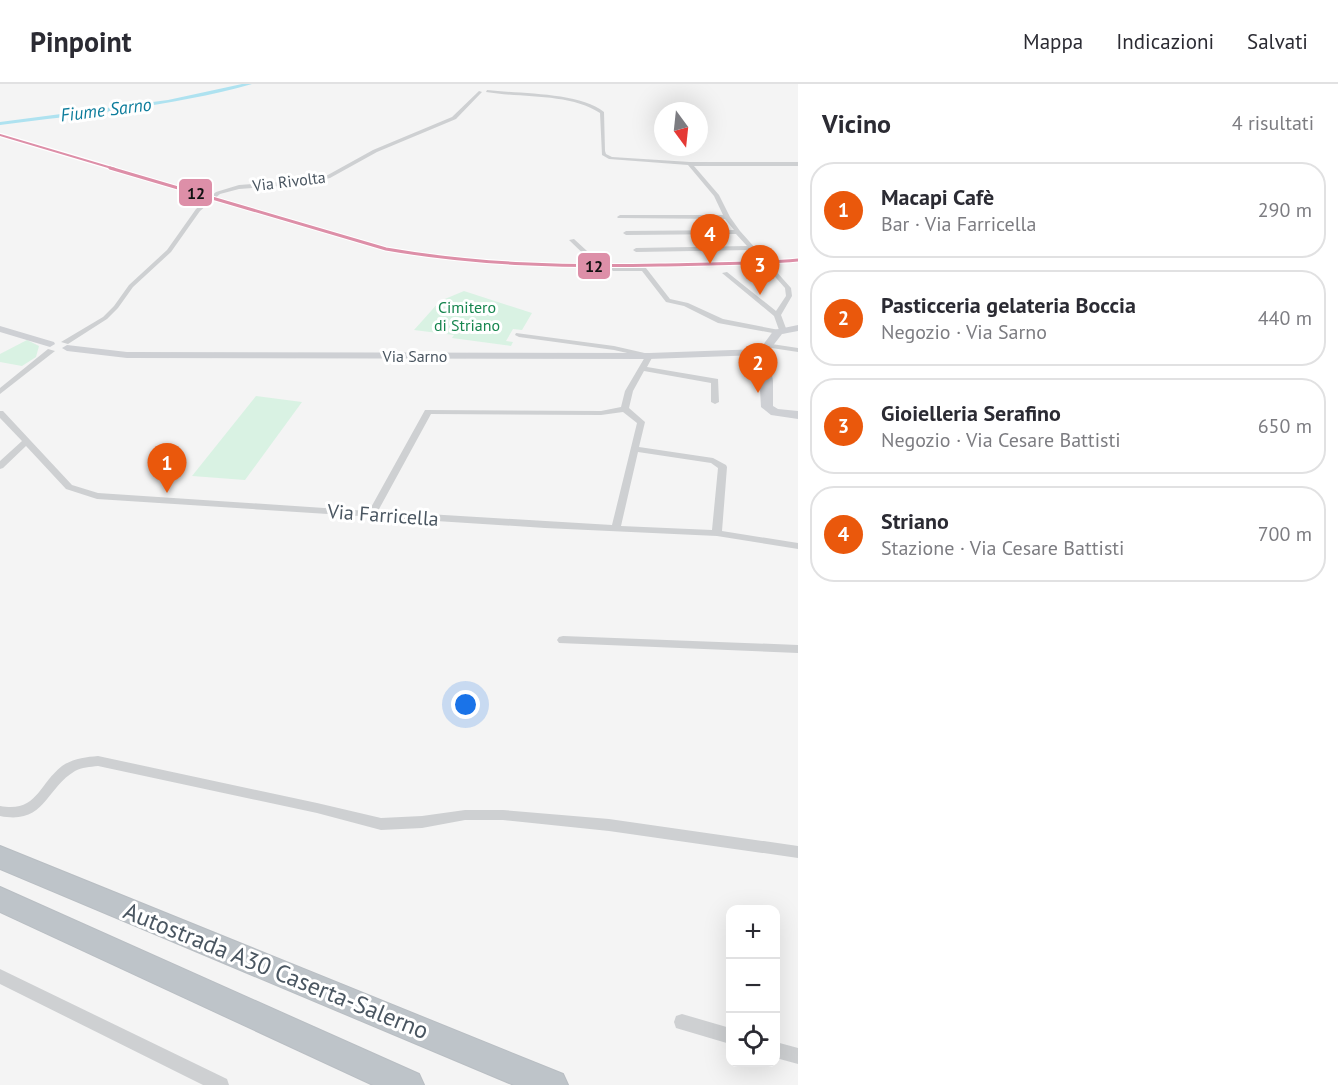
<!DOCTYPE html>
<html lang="it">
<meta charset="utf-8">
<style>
:root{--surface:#fff;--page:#f2f2f3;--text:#2b2b33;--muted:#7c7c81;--line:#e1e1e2;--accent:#ea580c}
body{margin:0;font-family:"PT Sans",sans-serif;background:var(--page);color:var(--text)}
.controls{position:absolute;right:18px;bottom:18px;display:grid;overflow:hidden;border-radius:12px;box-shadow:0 6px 24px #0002}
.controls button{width:54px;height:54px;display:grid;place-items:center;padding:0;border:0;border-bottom:2px solid var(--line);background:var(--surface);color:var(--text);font:30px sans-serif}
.compass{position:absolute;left:654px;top:18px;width:54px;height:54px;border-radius:50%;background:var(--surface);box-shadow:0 6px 24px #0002;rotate:165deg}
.you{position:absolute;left:466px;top:621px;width:21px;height:21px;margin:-15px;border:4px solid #fff;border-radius:50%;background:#1a73e8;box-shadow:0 0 0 9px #1a73e833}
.badge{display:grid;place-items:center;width:39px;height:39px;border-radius:50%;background:var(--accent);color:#fff;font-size:20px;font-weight:700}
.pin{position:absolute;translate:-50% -50px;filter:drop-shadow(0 2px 3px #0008)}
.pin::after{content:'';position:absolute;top:32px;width:21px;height:18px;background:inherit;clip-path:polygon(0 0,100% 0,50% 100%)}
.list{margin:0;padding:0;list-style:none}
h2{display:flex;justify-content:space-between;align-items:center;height:78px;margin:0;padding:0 24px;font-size:26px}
h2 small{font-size:20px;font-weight:400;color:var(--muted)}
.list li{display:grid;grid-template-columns:39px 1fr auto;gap:18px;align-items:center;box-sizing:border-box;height:96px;margin:0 12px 12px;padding:0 12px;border:2px solid var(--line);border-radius:24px}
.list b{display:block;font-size:22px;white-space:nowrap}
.list p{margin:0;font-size:20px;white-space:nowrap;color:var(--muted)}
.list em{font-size:20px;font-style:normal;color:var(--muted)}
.icon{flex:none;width:33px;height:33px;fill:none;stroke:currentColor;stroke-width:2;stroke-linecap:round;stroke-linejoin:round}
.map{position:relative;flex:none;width:798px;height:1001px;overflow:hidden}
header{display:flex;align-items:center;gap:36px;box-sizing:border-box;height:84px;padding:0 30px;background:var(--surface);border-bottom:2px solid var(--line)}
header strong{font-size:28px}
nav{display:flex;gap:33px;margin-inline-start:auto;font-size:21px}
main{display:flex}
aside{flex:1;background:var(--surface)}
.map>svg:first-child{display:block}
.green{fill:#d9f2e3}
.water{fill:#aee2f0}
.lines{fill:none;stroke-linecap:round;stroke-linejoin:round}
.highway-casing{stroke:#b9bec3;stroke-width:2}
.street{fill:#ced0d2;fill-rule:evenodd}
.secondary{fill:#ced0d4;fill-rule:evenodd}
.highway{fill:#bec4c9;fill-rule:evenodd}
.rail-1-far1-casing{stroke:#fff;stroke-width:4.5}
.rail-1-casing{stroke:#fff;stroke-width:5}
.rail-1-far1{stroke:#dd8fa8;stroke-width:2}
.rail-1{stroke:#dd8fa8;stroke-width:3}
.labels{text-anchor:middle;stroke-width:6;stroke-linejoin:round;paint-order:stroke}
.far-street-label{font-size:16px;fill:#4a5661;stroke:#fff}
.far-park-label{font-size:16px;fill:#17864f;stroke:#fff}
.far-water-label{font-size:18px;font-style:italic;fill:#0c7c9b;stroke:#fff}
.street-label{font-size:20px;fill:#4a5661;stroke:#fff}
.near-street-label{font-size:24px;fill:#4a5661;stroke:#fff}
.line-badge{stroke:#fff;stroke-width:2}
.pale-badge-label{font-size:16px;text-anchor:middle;font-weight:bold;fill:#111}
</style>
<header>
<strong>Pinpoint</strong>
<nav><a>Mappa</a><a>Indicazioni</a><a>Salvati</a></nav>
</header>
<main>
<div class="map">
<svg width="798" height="1001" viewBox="0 0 798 1001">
<rect width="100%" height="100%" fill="#f4f4f4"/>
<path class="green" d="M464,207L532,229L522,246L513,245L506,257L513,258L511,262L452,254L454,251L414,246L440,217Z
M27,256L39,262L36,273L22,282L0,278V270Z
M256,312L302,318L245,396L192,392Z"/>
<path class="water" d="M242,0H252C170,23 84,30 0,41V38L168,16Z"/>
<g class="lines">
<defs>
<path id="highway" d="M0,762L563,990L568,1001H514L0,785Z
M0,803L419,990L424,1001H373L0,828Z"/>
</defs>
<use href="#highway" class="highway-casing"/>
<path class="street" d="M487,6C519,10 579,8 604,28L605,67L606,70L612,73L690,78H798V82H694L719,111L730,133L740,147L791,204L792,212L781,231L787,247L786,249L778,250L718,239L684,222L666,218L642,187H613L607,181H595L569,156L574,155L599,178H611L615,183L646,184L670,215L688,219L723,235L779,246L774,232L722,189L727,188L776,227L786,212L785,204L751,166L636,168L633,166L636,164L747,162L736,150L626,151L623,149L626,147L734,146L725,135L618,134L617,133L620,131H723L714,112L688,81L609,75L602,71L600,29C570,9 521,14 486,8Z
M479,7L482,8L456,35L377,68L330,94L306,100L239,105L220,110L200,127L171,168L133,203L118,224L107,235L68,260L61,258L103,233L114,222L129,201L167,166L196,125L216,108L239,101L306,96L326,92L373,66L452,33Z
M516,249L614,262L649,270L653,272L647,283L718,295L719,318L715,320L711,318V299L644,287L633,307L629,324L645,338L639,363L713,374L726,381L727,383L722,447L798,459V465L717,452L545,444L97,415L66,405L26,362L3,384L0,385V377L22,357L0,334V327H3L72,401L98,409L369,427L425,326L601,327L621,323L625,307L645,273L614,266L519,253L515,251ZM623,328L637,339L612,441L378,427L431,330L601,331ZM638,368L711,379L718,384L712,446L621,442Z
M765,259L798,264V268L765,263Z
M48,265L55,267L0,310V304Z
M563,552L798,561V569L559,559L557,556L559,553Z
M98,672L317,719L381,734L422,732L465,726H503L609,735L798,762V774L609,747L503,736H465L422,744L381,746L317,729L98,682C90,683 82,683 75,687C45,705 45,741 0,732V722C37,729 38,701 62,682C72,675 86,673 98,672Z
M0,885L227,995L229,1001H203L0,900Z
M682,930L730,944V960L676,944L674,938L676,932Z
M776,958L798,964V980L776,974Z"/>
<path class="secondary" d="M798,241V247L782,250L768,268L773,297V322L778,325L798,327V335L771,331L761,323L758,271L649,275L127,274L67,267L62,264L67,261L127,268L649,269L760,265L774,246Z
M0,242L54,258L55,260L50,263L0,248Z"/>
<use href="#highway" class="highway"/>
<defs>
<path id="rail-1-far1" d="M0,51L115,85"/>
<path id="rail-1" d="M110,84L386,165C477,181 568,183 660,181C706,180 752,180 798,176"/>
</defs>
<use href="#rail-1-far1" class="rail-1-far1-casing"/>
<use href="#rail-1" class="rail-1-casing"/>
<use href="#rail-1-far1" class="rail-1-far1"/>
<use href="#rail-1" class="rail-1"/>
</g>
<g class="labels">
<g class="far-street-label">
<text transform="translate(289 97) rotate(-7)" y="6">Via Rivolta</text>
<text x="415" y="278">Via Sarno</text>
</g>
<g class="far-park-label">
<text x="467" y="229">Cimitero<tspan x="467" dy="18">di Striano</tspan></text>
</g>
<g class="far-water-label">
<text transform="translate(106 26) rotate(-7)" y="6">Fiume Sarno</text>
</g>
<g class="street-label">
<text transform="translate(383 431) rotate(4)" y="7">Via Farricella</text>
</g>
<g class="near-street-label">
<text transform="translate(276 887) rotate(22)" y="8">Autostrada A30 Caserta-Salerno</text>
</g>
</g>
<g class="line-badge">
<rect x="178" y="94" width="35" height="29" rx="6" fill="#dd8fa8"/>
<rect x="577" y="168" width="34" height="28" rx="6" fill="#dd8fa8"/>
</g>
<g class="pale-badge-label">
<text x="196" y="115">12</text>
<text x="594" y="188">12</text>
</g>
</svg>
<div class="controls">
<button>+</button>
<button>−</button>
<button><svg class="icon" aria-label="locate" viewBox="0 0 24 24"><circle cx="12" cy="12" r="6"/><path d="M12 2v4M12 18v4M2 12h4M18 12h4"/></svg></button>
</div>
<svg class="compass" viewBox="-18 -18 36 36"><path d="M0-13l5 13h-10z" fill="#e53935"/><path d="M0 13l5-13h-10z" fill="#7c7c81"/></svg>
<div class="you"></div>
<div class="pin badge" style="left:167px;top:409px">1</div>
<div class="pin badge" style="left:758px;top:309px">2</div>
<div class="pin badge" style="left:760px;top:211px">3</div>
<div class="pin badge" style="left:710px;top:180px">4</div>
</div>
<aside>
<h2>Vicino<small>4 risultati</small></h2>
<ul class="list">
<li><span class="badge">1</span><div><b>Macapi Cafè</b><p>Bar · Via Farricella</p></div><em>290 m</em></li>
<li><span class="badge">2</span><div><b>Pasticceria gelateria Boccia</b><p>Negozio · Via Sarno</p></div><em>440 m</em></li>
<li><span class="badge">3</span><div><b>Gioielleria Serafino</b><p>Negozio · Via Cesare Battisti</p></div><em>650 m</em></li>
<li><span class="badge">4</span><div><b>Striano</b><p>Stazione · Via Cesare Battisti</p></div><em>700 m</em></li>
</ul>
</aside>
</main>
